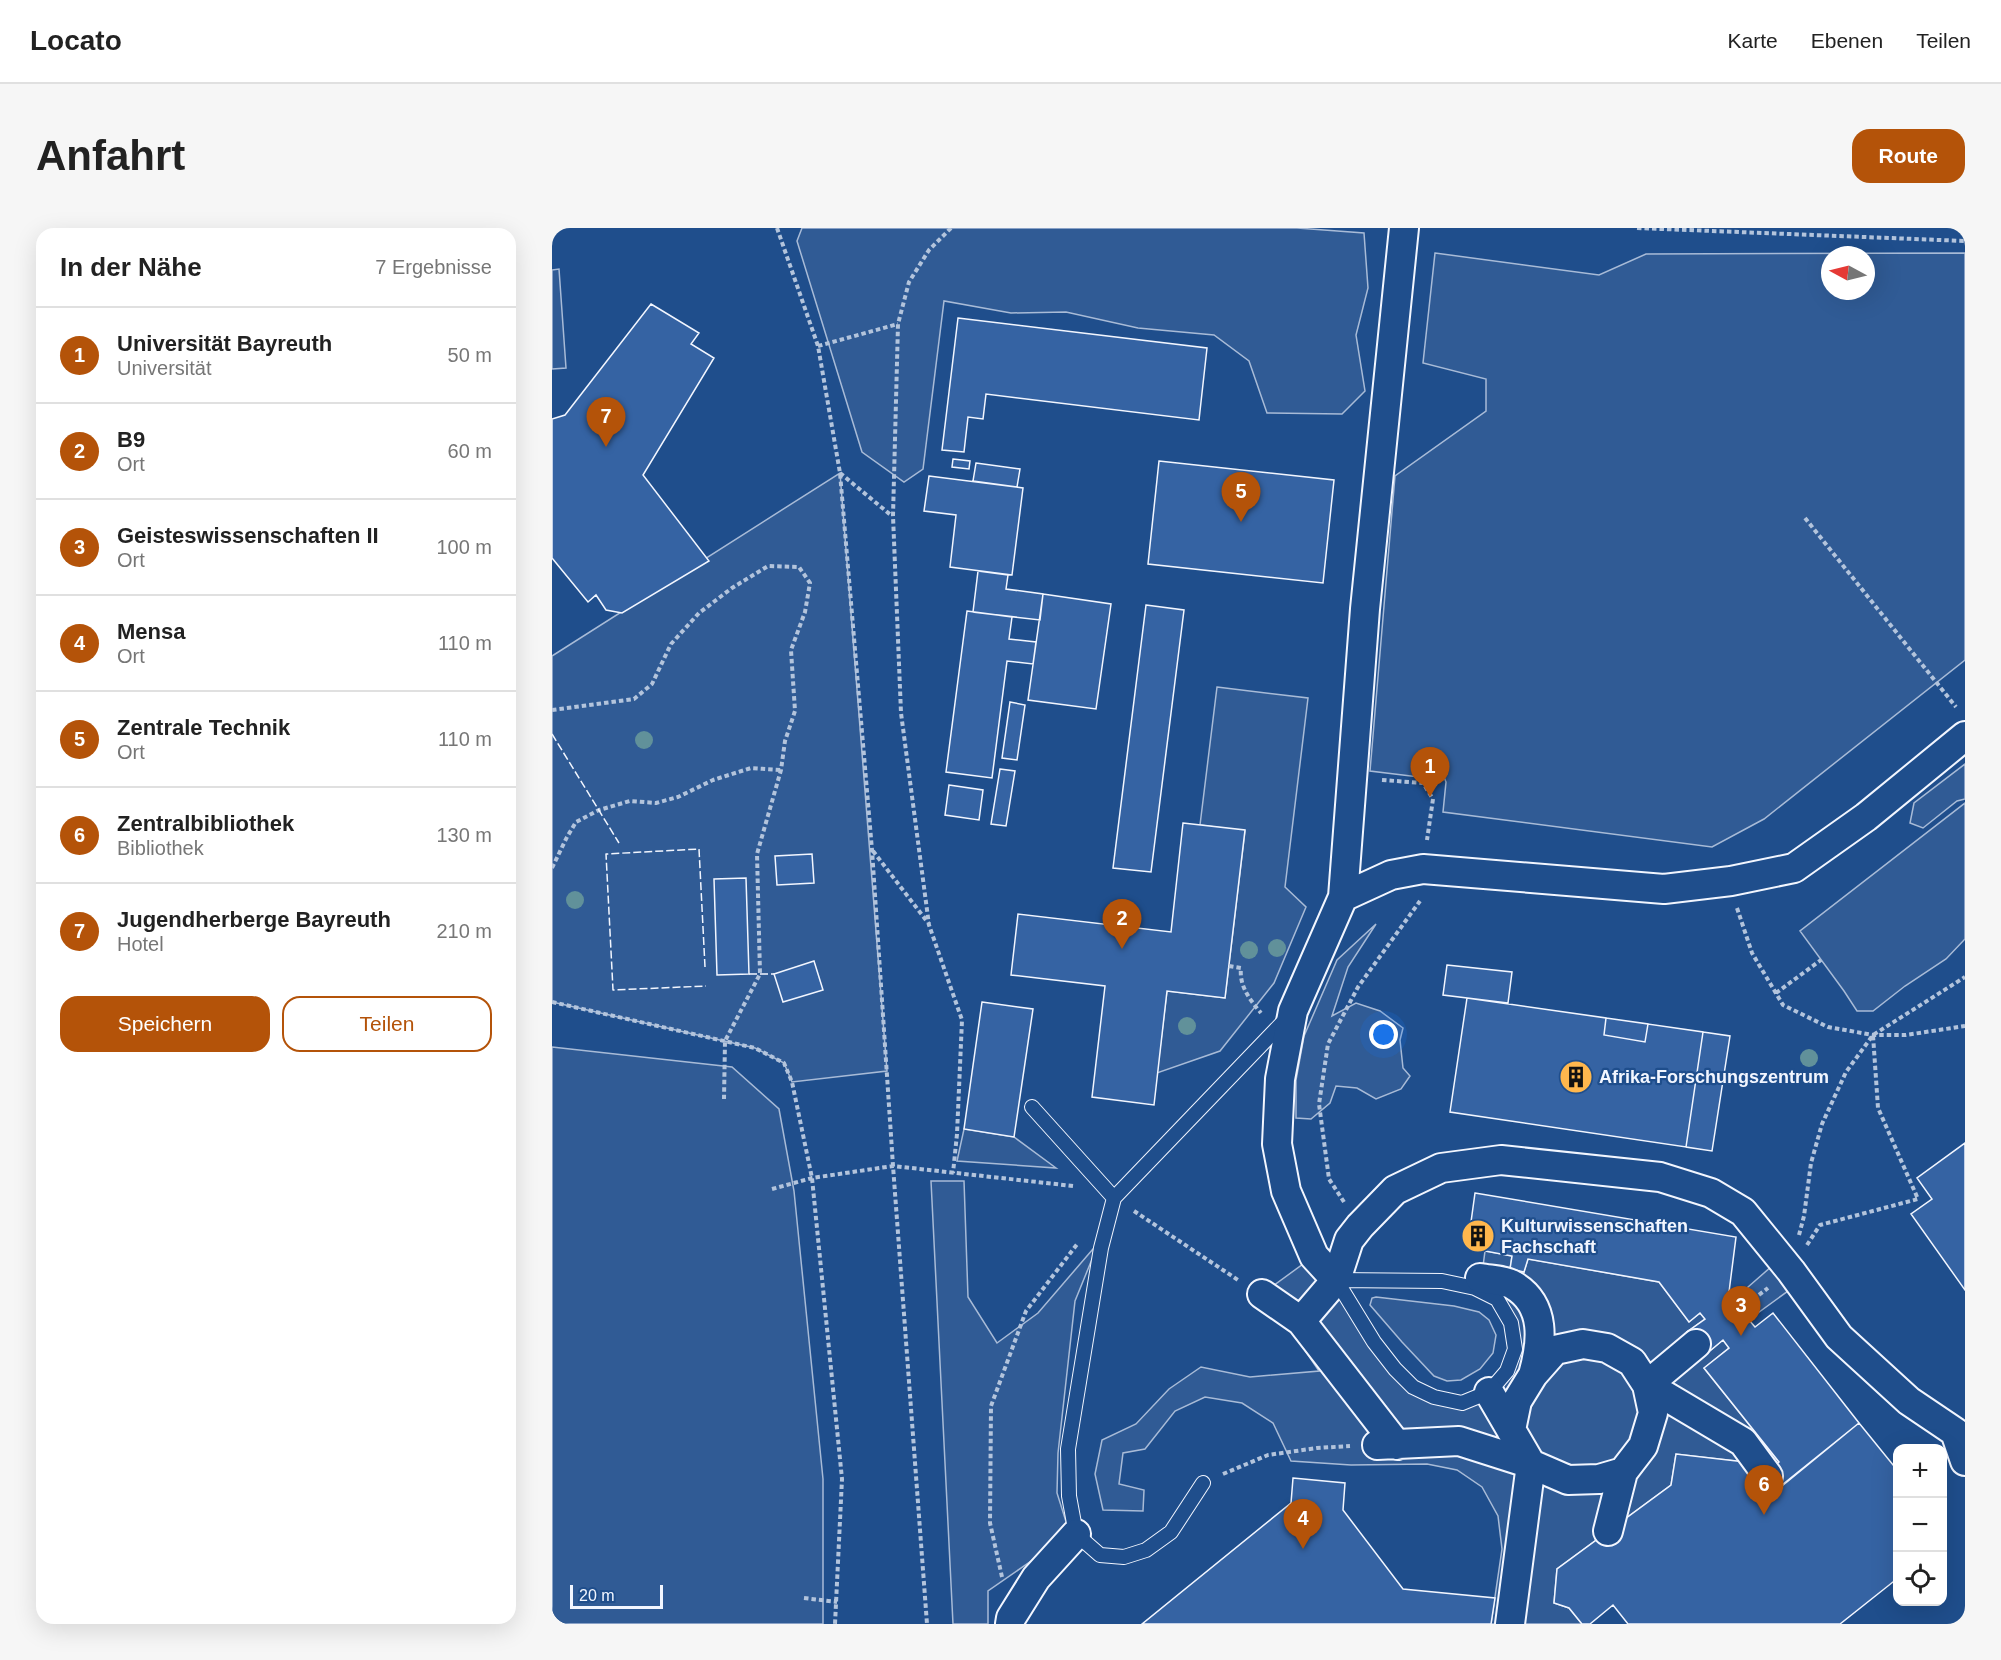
<!DOCTYPE html>
<html lang="de">
<meta charset="utf-8">
<style>
:root{--surface:#fff;--page:#f6f6f6;--text:#222;--muted:#767676;--line:#e0e0e0;--accent:#b45309}
body{margin:0;font-family:Arial,sans-serif;background:var(--page);color:var(--text)}
.controls{position:absolute;right:18px;bottom:18px;display:grid;overflow:hidden;border-radius:12px;box-shadow:0 6px 24px #0002}
.controls button{width:54px;height:54px;display:grid;place-items:center;padding:0;border:0;border-bottom:2px solid var(--line);background:var(--surface);color:var(--text);font:30px sans-serif}
.compass{position:absolute;left:1269px;top:18px;width:54px;height:54px;border-radius:50%;background:var(--surface);box-shadow:0 6px 24px #0002;rotate:277deg}
.scale{position:absolute;left:18px;bottom:15px;width:93px;box-sizing:border-box;padding-left:6px;border:3px solid #f2f6ff;border-top:0;font-size:16px;line-height:21px;white-space:nowrap;color:#f2f6ff;-webkit-text-stroke:4px #1f4e8c;paint-order:stroke}
.you{position:absolute;left:832px;top:807px;width:21px;height:21px;margin:-15px;border:4px solid #fff;border-radius:50%;background:#1a73e8;box-shadow:0 0 0 9px #1a73e833}
.badge{display:grid;place-items:center;width:39px;height:39px;border-radius:50%;background:var(--accent);color:#fff;font-size:20px;font-weight:700}
.pin{position:absolute;translate:-50% -50px;filter:drop-shadow(0 2px 3px #0008)}
.pin::after{content:'';position:absolute;top:32px;width:21px;height:18px;background:inherit;clip-path:polygon(0 0,100% 0,50% 100%)}
.list{margin:0;padding:0;list-style:none}
h2{display:flex;justify-content:space-between;align-items:center;height:78px;margin:0;padding:0 24px;font-size:26px}
h2 small{font-size:20px;font-weight:400;color:var(--muted)}
.list li{display:grid;grid-template-columns:39px 1fr auto;gap:18px;align-items:center;box-sizing:border-box;height:96px;padding:0 24px;border-top:2px solid var(--line)}
.list b{display:block;font-size:22px;white-space:nowrap}
.list p{margin:0;font-size:20px;white-space:nowrap;color:var(--muted)}
.list em{font-size:20px;font-style:normal;color:var(--muted)}
.actions{display:flex;gap:12px;padding:18px 24px}
.actions a{flex:1;padding:14px 0;border:2px solid var(--accent);border-radius:18px;text-align:center;font-size:21px;color:var(--accent)}
.actions .main{background:var(--accent);color:#fff}
.icon{flex:none;width:33px;height:33px;fill:none;stroke:currentColor;stroke-width:2;stroke-linecap:round;stroke-linejoin:round}
.map{position:relative;flex:none;width:1413px;height:1396px;overflow:hidden;border-radius:18px}
header{display:flex;align-items:center;gap:36px;box-sizing:border-box;height:84px;padding:0 30px;background:var(--surface);border-bottom:2px solid var(--line)}
header strong{font-size:28px}
nav{display:flex;gap:33px;margin-inline-start:auto;font-size:21px}
.intro{display:flex;align-items:center;justify-content:space-between;box-sizing:border-box;height:144px;padding:0 36px}
h1{margin:0;font-size:42px}
.button{padding:15px 27px;border-radius:18px;background:var(--accent);color:#fff;font-size:21px;font-weight:700}
main{display:flex;gap:36px;padding:0 36px}
aside{flex:1;background:var(--surface);border-radius:18px;box-shadow:0 6px 24px #0002}
.map>svg:first-child{display:block}
.built{fill:#305b95;stroke:#a8bbd7;stroke-width:1.5;fill-rule:evenodd}
.building{fill:#3563a3;stroke:#f2f6ff;stroke-width:1.5}
.lines{fill:none;stroke-linecap:round;stroke-linejoin:round}
.lane-casing{stroke:#f2f6ff;stroke-width:16}
.street-casing{stroke:#f2f6ff;stroke-width:32}
.path{stroke:#b3c4dc;stroke-width:4;stroke-dasharray:4.5 3;stroke-linecap:butt}
.lane{stroke:#1f4e8c;stroke-width:14}
.street{stroke:#1f4e8c;stroke-width:28}
.fence{stroke:#f2f6ff;stroke-width:1.5;stroke-dasharray:8 3;stroke-linecap:butt}
.tree{fill:#61919a}
.labels{text-anchor:middle;stroke-width:4.5;stroke-linejoin:round;paint-order:stroke}
.poi-label{font-size:18px;font-weight:bold;fill:#f2f6ff;stroke:#1f4e8c;text-anchor:start}
</style>
<header>
<strong>Locato</strong>
<nav><a>Karte</a><a>Ebenen</a><a>Teilen</a></nav>
</header>
<div class="intro"><h1>Anfahrt</h1><a class="button">Route</a></div>
<main>
<aside>
<h2>In der Nähe<small>7 Ergebnisse</small></h2>
<ul class="list">
<li><span class="badge">1</span><div><b>Universität Bayreuth</b><p>Universität</p></div><em>50 m</em></li>
<li><span class="badge">2</span><div><b>B9</b><p>Ort</p></div><em>60 m</em></li>
<li><span class="badge">3</span><div><b>Geisteswissenschaften II</b><p>Ort</p></div><em>100 m</em></li>
<li><span class="badge">4</span><div><b>Mensa</b><p>Ort</p></div><em>110 m</em></li>
<li><span class="badge">5</span><div><b>Zentrale Technik</b><p>Ort</p></div><em>110 m</em></li>
<li><span class="badge">6</span><div><b>Zentralbibliothek</b><p>Bibliothek</p></div><em>130 m</em></li>
<li><span class="badge">7</span><div><b>Jugendherberge Bayreuth</b><p>Hotel</p></div><em>210 m</em></li>
</ul>
<div class="actions"><a class="main">Speichern</a><a>Teilen</a></div>
</aside>
<div class="map">
<svg width="1413" height="1396" viewBox="0 0 1413 1396">
<rect width="100%" height="100%" fill="#1f4e8c"/>
<path class="built" d="M250,0H745L812,5L816,60L804,107L813,163L790,186L715,185L697,133L662,107L586,100L514,84L459,85L392,73L371,241L352,254L310,224L245,13Z
M883,25L1047,47L1094,26L1413,25V432L1212,591L1160,619L891,584L894,554L885,531L867,549L818,543L843,248L934,183V151L871,135ZM1278,27H1314V63H1278Z
M7,41L14,140L0,141V42Z
M288,245L335,843L240,854L232,835L203,820L0,774V428Z
M665,459L756,470L733,659L754,679L722,755L668,823L605,845L615,763L673,770L693,603L648,597Z
M1413,536V571L1405,573L1371,600L1358,595L1362,575Z
M1413,575V711L1394,731L1353,758L1321,783H1305L1292,763L1248,703Z
M824,696L796,739L780,788L804,775L828,783L851,800L848,812L851,840L858,848L849,861L824,871L805,860L784,858L778,875L759,891L744,890V852L752,808L785,732Z
M0,819L180,839L227,881L242,963L271,1251V1396H0Z
M412,901L462,909L504,940L405,933Z
M379,953H412L416,1069L445,1115L486,1085L547,1014L523,1073L506,1225L505,1265L516,1300L482,1331L436,1363V1396H401Z
M933,1023L960,1028L958,1041L972,1044L976,1031L1107,1054L1137,1094L1148,1085L1153,1091L1135,1104L1153,1127L1171,1112L1177,1120L1152,1140L1227,1234L1217,1243L1230,1258L1214,1270L1208,1262L1201,1235L1124,1226L1119,1257L1005,1341L1002,1375L1017,1380L1030,1396H939L950,1321L946,1288L930,1259L905,1242L875,1236L799,1237L739,1233L721,1195L690,1175L653,1169L623,1183L593,1221L571,1225L567,1256L592,1262L591,1283L551,1282L543,1246L550,1212L584,1196L617,1161L649,1139L698,1149L767,1143L740,1103L710,1066L762,1028L861,1159L910,1175L937,1164L963,1121L930,1046Z
M1228,1031L1247,1055L1203,1087L1188,1066Z
M824,1069L902,1078L927,1084L937,1092L944,1107L941,1125L928,1141L909,1152L895,1153L882,1148L850,1114L818,1077L820,1070Z"/>
<path class="building" d="M99,76L147,105L139,116L162,130L91,247L157,333L70,385L54,382L44,367L36,374L0,330V191L13,187Z
M406,90L655,120L647,192L434,166L431,191L416,189L412,224L390,222Z
M401,231L418,233L417,241L400,239Z
M607,233L782,252L771,355L596,336Z
M424,235L468,241L465,259L421,253Z
M377,248L471,260L460,347L398,339L404,287L372,283Z
M426,343L456,347L454,361L491,366L488,392L421,384Z
M491,366L559,376L544,481L476,472Z
M594,377L632,382L599,644L561,640Z
M415,383L460,389L457,411L484,414L481,436L455,433L440,550L394,544Z
M458,474L473,477L465,532L450,530Z
M448,541L463,543L454,598L439,596Z
M397,557L431,562L427,592L393,587Z
M631,595L693,602L673,770L615,763L602,877L540,869L553,758L459,747L466,686L619,704Z
M260,626L262,655L225,657L223,628Z
M194,650L197,746L165,747L162,651Z
M262,733L271,762L231,774L222,746Z
M895,737L960,744L956,775L891,767Z
M915,770L1054,790L1052,807L1093,814L1096,796L1151,804L1134,919L898,884Z
M430,774L481,781L462,909L412,901Z
M1054,790L1096,796L1093,814L1052,807Z
M1151,804L1178,808L1160,923L1134,919Z
M1413,915V1062L1359,986L1380,971L1365,950Z
M923,965L1184,1009L1177,1064L1181,1071L1188,1066L1203,1087L1197,1092L1203,1099L1221,1085L1307,1195L1230,1258L1217,1243L1227,1234L1152,1140L1177,1120L1171,1112L1153,1127L1135,1104L1153,1091L1148,1085L1137,1094L1107,1054L976,1031L972,1044L958,1041L960,1028L933,1023L936,997L919,994Z
M919,994L936,997L933,1023L915,1019Z
M1307,1195L1346,1243V1350L1288,1396H1076L1061,1377L1038,1396H1030L1017,1380L1002,1375L1005,1341L1119,1257L1124,1226L1202,1235L1217,1256L1208,1262L1214,1270Z
M741,1250L793,1255L791,1282L851,1361L943,1370L939,1396H590L739,1275Z"/>
<g class="lines">
<defs>
<path id="lane" d="M480,879L562,970
M784,1052L890,1053L923,1060L945,1071L959,1095L963,1121L955,1143L937,1164L910,1175L882,1169L861,1159L843,1141L822,1114Z
M651,1255L619,1304L594,1322L572,1329L548,1327L524,1306L517,1268L516,1221L549,1020L562,970L735,790"/>
<path id="street" d="M791,669L839,647L871,641L1112,661L1179,653L1242,640L1314,589L1413,508
M928,1050C938,1052 953,1052 961,1057C995,1077 990,1115 981,1147
M784,1052L762,1028L734,963L725,916L728,851L741,783L791,669L813,381L852,0
M710,1066L749,1093L784,1052L797,1012L808,998L843,962L889,940L949,932L1108,949L1159,965L1191,984L1239,1043L1287,1109L1357,1173L1403,1204L1413,1233
M749,1093L845,1217
M937,1164L979,1236L958,1396
M959,1202L965,1173L981,1147L1003,1122L1031,1116L1055,1120L1080,1134L1095,1157L1191,1214L1216,1248
M825,1217L907,1213L979,1236L1016,1252L1047,1251L1071,1244L1091,1218L1101,1185L1095,1157L1144,1116
M1056,1303L1071,1244
M458,1396L459,1390L484,1350L524,1306"/>
</defs>
<use href="#lane" class="lane-casing"/>
<use href="#street" class="street-casing"/>
<path class="path" d="M225,0L266,118L288,245L320,622L341,938L375,1396
M399,0L377,22L357,54L346,96L341,288L349,485L377,697L410,792L405,906L401,945
M1085,0L1413,13
M266,118L346,96
M288,245L340,288
M1253,290L1404,479
M0,482L82,471L100,456L119,416L147,385L180,360L216,338L247,339L258,355L253,384L239,422L243,483L233,513L229,542L205,626L208,746L173,813L172,871
M830,552L871,555L881,571L875,612
M876,564L895,544
M321,623L377,696
M0,640L15,609L24,594L47,582L78,573L104,575L126,569L161,552L199,540L229,542
M1185,680L1200,725L1231,777L1276,799L1321,807H1354L1413,798
M677,738L689,740C687,758 698,772 709,785
M1224,765L1269,732
M0,774L203,820L232,835L240,854L260,950L290,1251L283,1396
M220,961L260,950L341,938L521,958
M792,974L777,951L767,876L776,816L806,759L868,673
M582,983L686,1052
M1247,1007L1252,988L1259,935L1270,896L1294,844L1321,807L1413,749
M1255,1017L1268,997L1366,971L1326,880L1321,807
M1195,1076L1216,1060
M671,1246L716,1227L765,1220L798,1218
M450,1349L438,1295L439,1178L474,1083L526,1015
M252,1370L285,1374"/>
<use href="#lane" class="lane"/>
<use href="#street" class="street"/>
<path class="fence" d="M0,506L67,615
M153,739L147,621L54,626L61,762L154,758
M197,746H222"/>
</g>
<g class="tree">
<circle cx="92" cy="512" r="9"/>
<circle cx="23" cy="672" r="9"/>
<circle cx="725" cy="720" r="9"/>
<circle cx="697" cy="722" r="9"/>
<circle cx="635" cy="798" r="9"/>
<circle cx="1257" cy="830" r="9"/>
</g>
<defs>
<symbol id="building-disc" viewBox="-11 -11 22 22"><circle r="9.5" fill="#ffb74d" stroke="#1f4e8c"/><path d="M-4-6H4V6H1V3H-1V6H-4ZM-2.5-4.3h1.7v1.8h-1.7ZM.8-4.3h1.7v1.8H.8ZM-2.5-1h1.7V.8h-1.7ZM.8-1h1.7V.8H.8Z" fill="#111"/></symbol>
</defs>
<g fill-rule="evenodd">
<use href="#building-disc" x="1005" y="830" width="38" height="38"/>
<use href="#building-disc" x="907" y="989" width="38" height="38"/>
</g>
<g class="labels">
<g class="poi-label">
<text x="1047" y="855">Afrika-Forschungszentrum</text>
<text x="949" y="1004">Kulturwissenschaften<tspan x="949" dy="21">Fachschaft</tspan></text>
</g>
</g>
</svg>
<div class="controls">
<button>+</button>
<button>−</button>
<button><svg class="icon" aria-label="locate" viewBox="0 0 24 24"><circle cx="12" cy="12" r="6"/><path d="M12 2v4M12 18v4M2 12h4M18 12h4"/></svg></button>
</div>
<svg class="compass" viewBox="-18 -18 36 36"><path d="M0-13l5 13h-10z" fill="#e53935"/><path d="M0 13l5-13h-10z" fill="#767676"/></svg>
<div class="scale">20 m</div>
<div class="you"></div>
<div class="pin badge" style="left:878px;top:569px">1</div>
<div class="pin badge" style="left:570px;top:721px">2</div>
<div class="pin badge" style="left:1189px;top:1108px">3</div>
<div class="pin badge" style="left:751px;top:1321px">4</div>
<div class="pin badge" style="left:689px;top:294px">5</div>
<div class="pin badge" style="left:1212px;top:1287px">6</div>
<div class="pin badge" style="left:54px;top:219px">7</div>
</div>
</main>
